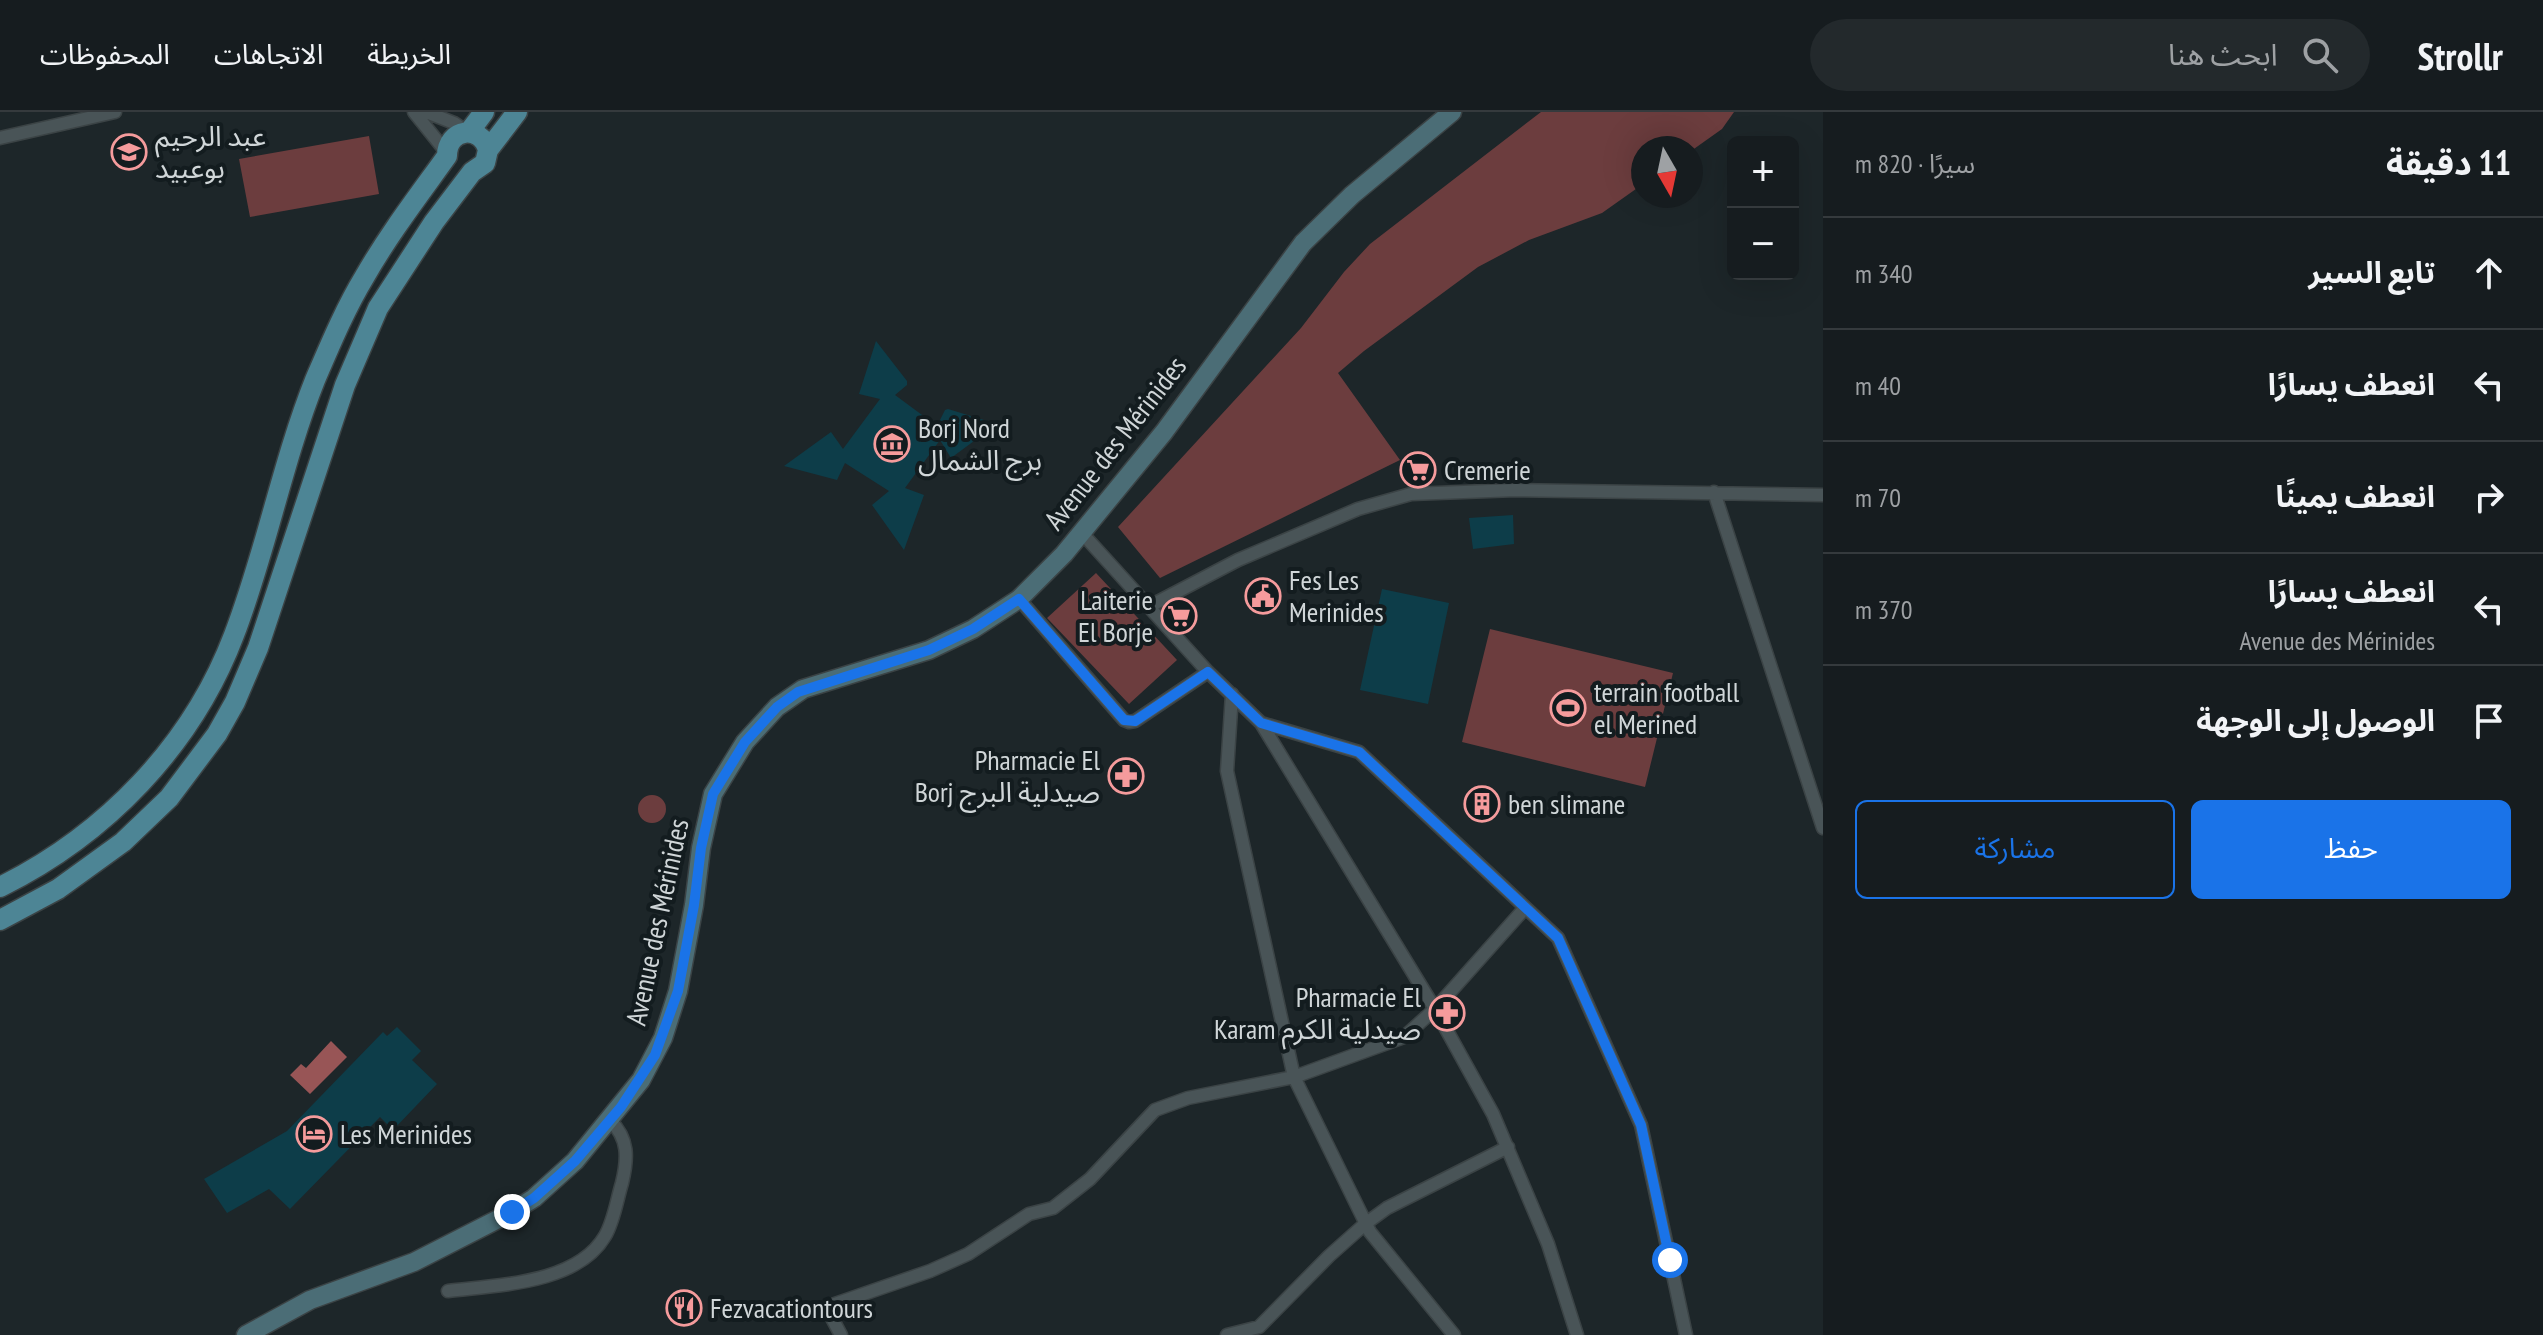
<!DOCTYPE html>
<html lang="ar">
<meta charset="utf-8">
<style>
:root{--surface:#161c1f;--page:#23292c;--text:#f1f3f6;--muted:#9ea1a4;--line:#353a3d;--accent:#1a73e8}
body{margin:0;font-family:"PT Sans Narrow","Noto Sans Arabic",sans-serif;background:var(--page);color:var(--text);direction:rtl}
.controls{position:absolute;right:24px;top:24px;display:grid;overflow:hidden;border-radius:12px;box-shadow:0 8px 32px #0002}
.controls button{width:72px;height:72px;display:grid;place-items:center;padding:0;border:0;border-bottom:2px solid var(--line);background:var(--surface);color:var(--text);font:40px sans-serif}
.compass{position:absolute;left:1631px;top:24px;width:72px;height:72px;border-radius:50%;background:var(--surface);box-shadow:0 8px 32px #0002;rotate:171deg}
.stop{position:absolute;width:24px;height:24px;margin:-18px;border:6px solid #1a73e8;border-radius:50%;background:#fff}
.stop.end{background:#1a73e8;border-color:#fff;box-shadow:0 2px 8px #0008}
.list{margin:0;padding:0;list-style:none}
h2{display:flex;justify-content:space-between;align-items:center;height:104px;margin:0;padding:0 32px;font-size:34px}
h2 small{font-size:26px;font-weight:400;color:var(--muted)}
.list li{display:grid;grid-template-columns:52px 1fr auto;gap:24px;align-items:center;box-sizing:border-box;height:112px;padding:0 32px;border-top:2px solid var(--line)}
.list b{display:block;font-size:30px;white-space:nowrap}
.list p{margin:0;font-size:26px;white-space:nowrap;color:var(--muted)}
.list em{font-size:26px;font-style:normal;color:var(--muted)}
.actions{display:flex;gap:16px;padding:24px 32px}
.actions a{flex:1;padding:18px 0;border:2px solid var(--accent);border-radius:12px;text-align:center;font-size:28px;color:var(--accent)}
.actions .main{background:var(--accent);color:#fff}
.icon{flex:none;width:44px;height:44px;fill:none;stroke:currentColor;stroke-width:2;stroke-linecap:round;stroke-linejoin:round}
.map{position:relative;flex:none;width:1823px;height:1223px;overflow:hidden;direction:ltr}
header{display:flex;align-items:center;gap:48px;box-sizing:border-box;height:112px;padding:0 40px;background:var(--surface);border-bottom:2px solid var(--line)}
header strong{font-size:38px}
nav{display:flex;gap:44px;margin-inline-start:auto;font-size:28px}
.search{width:560px;height:72px;background:var(--page);display:flex;align-items:center;gap:20px;box-sizing:border-box;padding:0 28px;border-radius:44px;color:var(--muted);font-size:30px}
main{display:flex}
aside{flex:1;background:var(--surface)}
.map>svg:first-child{display:block}
.green{fill:#6c3d3e}
.water{fill:#985556}
.building{fill:#0d3d49}
.lines{fill:none;stroke-linecap:round;stroke-linejoin:round}
.street-casing{stroke:#3b4345;stroke-width:15}
.secondary-casing{stroke:#3b4345;stroke-width:21}
.primary-casing{stroke:#3b4345;stroke-width:23}
.street{stroke:#495457;stroke-width:12}
.secondary{stroke:#4b6d76;stroke-width:18}
.primary{stroke:#4d8595;stroke-width:20}
.route{stroke:#1a73e8;stroke-width:10}
.labels{text-anchor:middle;stroke-width:8;stroke-linejoin:round;paint-order:stroke}
.poi-label{font-size:28px;fill:#d0d6d8;stroke:#131c1f;text-anchor:start}
.street-label{font-size:28px;fill:#d0d6d8;stroke:#131c1f}
</style>
<header>
<strong>Strollr</strong>
<div class="search"><svg class="icon" aria-label="search" viewBox="0 0 24 24"><circle cx="10" cy="10" r="6"/><path d="M15 15l6 6"/></svg>ابحث هنا</div>
<nav><a>الخريطة</a><a>الاتجاهات</a><a>المحفوظات</a></nav>
</header>
<main>
<aside>
<h2>11 دقيقة<small>سيرًا · 820 m</small></h2>
<ul class="list">
<li><svg class="icon" aria-label="ahead" viewBox="0 0 24 24"><path d="M12 20V5M6 11l6-6 6 6"/></svg><div><b>تابع السير</b></div><em>340 m</em></li>
<li><svg class="icon" aria-label="left" viewBox="0 0 24 24"><path d="M17 20v-9H6M10 6l-5 5 5 5"/></svg><div><b>انعطف يسارًا</b></div><em>40 m</em></li>
<li><svg class="icon" aria-label="right" viewBox="0 0 24 24"><path d="M7 20v-9h11M14 6l5 5-5 5"/></svg><div><b>انعطف يمينًا</b></div><em>70 m</em></li>
<li><svg class="icon" aria-label="left" viewBox="0 0 24 24"><path d="M17 20v-9H6M10 6l-5 5 5 5"/></svg><div><b>انعطف يسارًا</b><p>Avenue des Mérinides</p></div><em>370 m</em></li>
<li><svg class="icon" aria-label="arrive" viewBox="0 0 24 24"><path d="M6 21V4h12l-3 4 3 4H6"/></svg><div><b>الوصول إلى الوجهة</b></div></li>
</ul>
<div class="actions"><a class="main">حفظ</a><a>مشاركة</a></div>
</aside>
<div class="map">
<svg width="1823" height="1223" viewBox="0 0 1823 1223">
<rect width="100%" height="100%" fill="#1d2629"/>
<path class="green" d="M1541,0H1734L1722,17L1691,39V36H1643V72L1602,101L1529,128L1478,155L1364,239L1338,261L1400,348L1160,466L1118,415L1301,216L1344,160L1370,132Z
M369,24L379,82L250,105L239,47Z
M1096,461L1177,548L1129,592L1047,506Z
M1490,517L1673,561L1645,675L1462,630Z
M638 697a14 14 0 1 1 28 0a14 14 0 1 1-28 0Z"/>
<path class="water" d="M331,929L347,945L310,982L290,963L301,952L306,956Z"/>
<path class="building" d="M876,229L907,269V273L895,283L937,314L945,298L948,297L997,312L951,346L940,328L905,376L924,383L904,438L872,393L889,379L845,351L837,368L784,354L831,320L843,337L880,287L859,282Z
M1513,403L1514,432L1473,437L1469,406Z
M1382,477L1449,491L1428,592L1360,578Z
M1482,678L1493,688L1483,703L1471,695Z
M397,915L421,939L412,948L437,972L393,1018L380,1005L290,1097L269,1077L227,1101L204,1067L287,1019L383,920L387,924Z"/>
<g class="lines">
<defs>
<path id="street" d="M414,0L447,41
M426,0L454,11L467,20
M0,26L115,0
M1714,380L1823,716
M1081,420L1208,560L1261,611L1435,897L1493,1002L1548,1132L1577,1223
M1019,487L1124,608L1129,610L1135,609L1208,560
M1150,494L1238,448L1358,397L1411,382L1516,378L1823,383
M1232,582L1227,659L1294,965L1370,1120L1454,1223
M1261,611L1359,640L1558,826L1641,1013L1686,1223
M448,1179C497,1173 577,1172 605,1124C614,1109 617,1087 622,1071C628,1046 629,1027 610,1008
M841,1223L826,1195L930,1159L968,1142L1029,1102L1053,1096L1090,1067L1155,998L1188,986L1294,965L1404,925L1435,897L1525,796
M1227,1223L1259,1215L1329,1144L1365,1112L1387,1096L1508,1035"/>
<path id="secondary" d="M246,1223L310,1188L414,1150L512,1100L534,1086L575,1049L641,968L663,926L678,879L694,793L701,736L713,682L745,630L777,595L803,577L929,538L973,517L1019,487L1064,442L1164,320L1303,131L1352,83L1452,0"/>
<path id="primary" d="M469,20L484,0
M0,775C105,723 192,634 234,523C266,440 282,351 315,268C330,233 345,197 365,164C389,122 419,83 447,44C447,16 481,12 488,38
M0,808L58,777L123,730L169,686L217,622L235,590L258,536L345,273L378,196L434,110L472,60L485,51L488,38L517,0"/>
</defs>
<use href="#street" class="street-casing"/>
<use href="#secondary" class="secondary-casing"/>
<use href="#primary" class="primary-casing"/>
<use href="#street" class="street"/>
<use href="#secondary" class="secondary"/>
<use href="#primary" class="primary"/>
</g>
<g class="lines">
<path class="route" d="M512,1100L534,1086L575,1049L621,995L655,943L678,879L694,793L701,736L713,682L745,630L777,595L798,580L929,538L973,517L1019,487L1124,608L1135,609L1208,560L1261,611L1359,640L1558,826L1641,1013L1670,1148"/>
</g>
<defs>
<symbol id="school-ring" viewBox="-11 -11 22 22"><circle r="9.5" fill="#131c1f" stroke="#f59b9c" stroke-width="1.5"/><path d="M0-5L7-2L0 1L-7-2ZM-4 1L0 2.5L4 1V4Q0 6-4 4Z" fill="#f59b9c"/></symbol>
<symbol id="museum-ring" viewBox="-11 -11 22 22"><circle r="9.5" fill="#131c1f" stroke="#f59b9c" stroke-width="1.5"/><path d="M0-6L6-3V-2H-6V-3ZM-5-1h2V3h-2ZM-1-1h2V3h-2ZM3-1h2V3H3ZM-6 4H6V6H-6Z" fill="#f59b9c"/></symbol>
<symbol id="supermarket-ring" viewBox="-11 -11 22 22"><circle r="9.5" fill="#131c1f" stroke="#f59b9c" stroke-width="1.5"/><path d="M-6-5.5h2.5l.6 2H6L4.5 2H-2.5L-4.4-4H-6ZM-1.5 3.2a1.3 1.3 0 1 0 .1 0ZM3 3.2a1.3 1.3 0 1 0 .1 0Z" fill="#f59b9c"/></symbol>
<symbol id="civic-ring" viewBox="-11 -11 22 22"><circle r="9.5" fill="#131c1f" stroke="#f59b9c" stroke-width="1.5"/><path d="M-.6-6.5H3V-4.5H.6V-3L4-1V1h2V6H-6V1h2V-1L-.6-3ZM-1.2 2.5V6h2.4V2.5Z" fill="#f59b9c"/></symbol>
<symbol id="stadium-ring" viewBox="-11 -11 22 22"><circle r="9.5" fill="#131c1f" stroke="#f59b9c" stroke-width="1.5"/><path d="M0-5a6.5 5 0 1 0 0 10a6.5 5 0 1 0 0-10ZM-3.5-1.8h7v3.6h-7Z" fill="#f59b9c"/></symbol>
<symbol id="pharmacy-ring" viewBox="-11 -11 22 22"><circle r="9.5" fill="#131c1f" stroke="#f59b9c" stroke-width="1.5"/><path d="M-2-6h4v4h4v4h-4v4h-4v-4h-4v-4h4Z" fill="#f59b9c"/></symbol>
<symbol id="building-ring" viewBox="-11 -11 22 22"><circle r="9.5" fill="#131c1f" stroke="#f59b9c" stroke-width="1.5"/><path d="M-4-6H4V6H1V3H-1V6H-4ZM-2.5-4.3h1.7v1.8h-1.7ZM.8-4.3h1.7v1.8H.8ZM-2.5-1h1.7V.8h-1.7ZM.8-1h1.7V.8H.8Z" fill="#f59b9c"/></symbol>
<symbol id="hotel-ring" viewBox="-11 -11 22 22"><circle r="9.5" fill="#131c1f" stroke="#f59b9c" stroke-width="1.5"/><path d="M-6-4.5h1.5V1H6V5H4.5V3h-9V5H-6ZM-4 0a1.8 1.8 0 1 1 3.6 0ZM.5 0V-2.5h3Q6-2.5 6 0Z" fill="#f59b9c"/></symbol>
<symbol id="restaurant-ring" viewBox="-11 -11 22 22"><circle r="9.5" fill="#131c1f" stroke="#f59b9c" stroke-width="1.5"/><path d="M-5-6h1v4h1v-4h1v4h1v-4h1v5L-1.5 .5V6h-2V.5L-5-1ZM5-6V6H3V1.5H1.5Q1.5-4 5-6Z" fill="#f59b9c"/></symbol>
</defs>
<g fill-rule="evenodd">
<use href="#school-ring" x="109" y="20" width="40" height="40"/>
<use href="#museum-ring" x="872" y="312" width="40" height="40"/>
<use href="#supermarket-ring" x="1398" y="338" width="40" height="40"/>
<use href="#civic-ring" x="1243" y="464" width="40" height="40"/>
<use href="#supermarket-ring" x="1159" y="484" width="40" height="40"/>
<use href="#stadium-ring" x="1548" y="576" width="40" height="40"/>
<use href="#pharmacy-ring" x="1106" y="644" width="40" height="40"/>
<use href="#building-ring" x="1462" y="672" width="40" height="40"/>
<use href="#pharmacy-ring" x="1427" y="881" width="40" height="40"/>
<use href="#hotel-ring" x="294" y="1002" width="40" height="40"/>
<use href="#restaurant-ring" x="664" y="1176" width="40" height="40"/>
</g>
<g class="labels">
<g class="poi-label">
<text x="155" y="34">عبد الرحيم<tspan x="155" dy="32">بوعبيد</tspan></text>
<text x="918" y="326">Borj Nord<tspan x="918" dy="32">برج الشمال</tspan></text>
<text x="1444" y="368">Cremerie</text>
<text x="1289" y="478">Fes Les<tspan x="1289" dy="32">Merinides</tspan></text>
<text x="1153" y="498" text-anchor="end">Laiterie<tspan x="1153" dy="32">El Borje</tspan></text>
<text x="1594" y="590">terrain football<tspan x="1594" dy="32">el Merined</tspan></text>
<text x="1100" y="658" text-anchor="end">Pharmacie El<tspan x="1100" dy="32">Borj صيدلية البرج</tspan></text>
<text x="1508" y="702">ben slimane</text>
<text x="1421" y="895" text-anchor="end">Pharmacie El<tspan x="1421" dy="32">Karam صيدلية الكرم</tspan></text>
<text x="340" y="1032">Les Merinides</text>
<text x="710" y="1206">Fezvacationtours</text>
</g>
<g class="street-label">
<text transform="translate(1115 331) rotate(-52)" y="10">Avenue des Mérinides</text>
<text transform="translate(657 810) rotate(-78)" y="10">Avenue des Mérinides</text>
</g>
</g>
</svg>
<div class="controls">
<button>+</button>
<button>−</button>
</div>
<svg class="compass" viewBox="-18 -18 36 36"><path d="M0-13l5 13h-10z" fill="#e53935"/><path d="M0 13l5-13h-10z" fill="#9ea1a4"/></svg>
<div class="stop" style="left:1670px;top:1148px"></div>
<div class="stop end" style="left:512px;top:1100px"></div>
</div>
</main>
